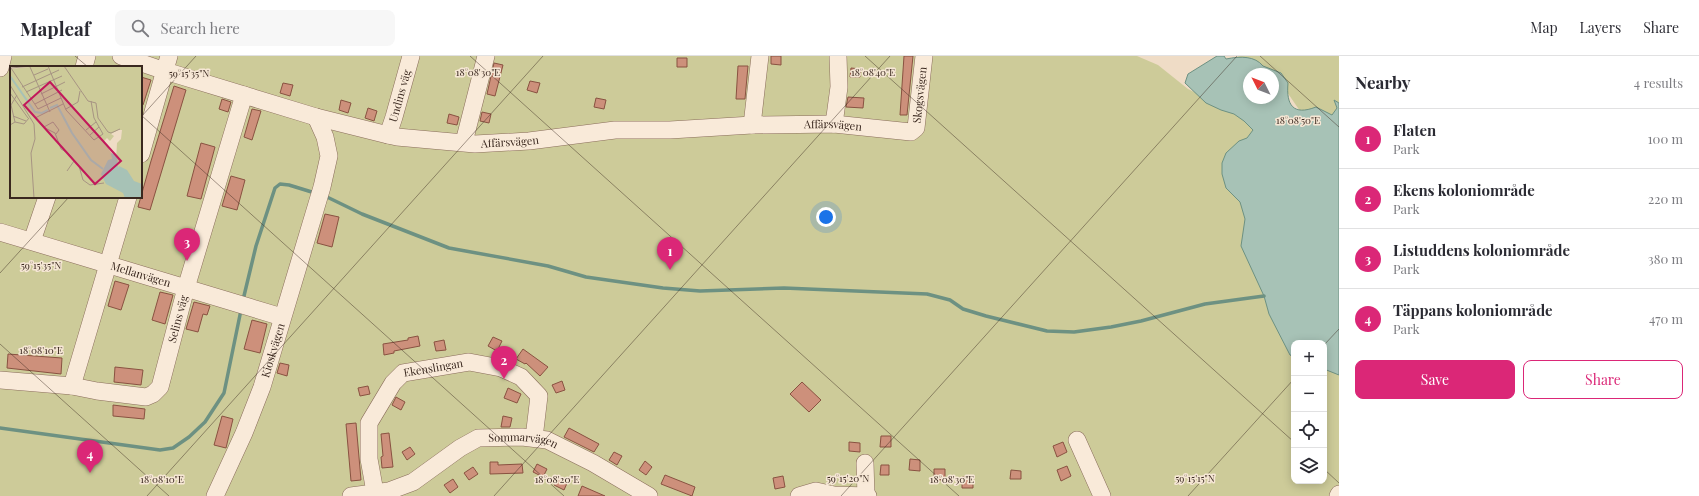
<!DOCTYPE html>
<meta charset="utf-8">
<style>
:root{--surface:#fff;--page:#f7f7f7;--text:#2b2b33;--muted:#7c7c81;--line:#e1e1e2;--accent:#db2777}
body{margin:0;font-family:"Playfair Display",serif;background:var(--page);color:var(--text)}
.controls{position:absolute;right:12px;bottom:12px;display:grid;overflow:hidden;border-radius:8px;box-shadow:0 2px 10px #0003}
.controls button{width:36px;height:36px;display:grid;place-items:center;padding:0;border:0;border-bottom:1px solid var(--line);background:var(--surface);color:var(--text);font:20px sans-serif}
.compass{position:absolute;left:1243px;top:12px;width:36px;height:36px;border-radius:50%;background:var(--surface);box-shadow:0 2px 10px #0003;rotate:312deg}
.you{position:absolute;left:826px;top:161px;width:14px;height:14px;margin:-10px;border:3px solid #fff;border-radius:50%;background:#1a73e8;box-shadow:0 0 0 6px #1a73e833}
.badge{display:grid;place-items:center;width:26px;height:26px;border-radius:50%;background:var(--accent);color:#fff;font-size:13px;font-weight:700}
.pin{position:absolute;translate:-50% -33px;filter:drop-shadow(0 1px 2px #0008)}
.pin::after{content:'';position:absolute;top:21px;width:14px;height:12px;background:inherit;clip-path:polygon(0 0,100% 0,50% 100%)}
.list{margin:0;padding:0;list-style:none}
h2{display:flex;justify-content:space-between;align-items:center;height:52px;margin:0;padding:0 16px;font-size:17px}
h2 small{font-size:13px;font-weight:400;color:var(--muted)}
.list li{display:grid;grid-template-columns:26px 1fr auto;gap:12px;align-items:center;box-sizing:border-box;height:60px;padding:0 16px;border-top:1px solid var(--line)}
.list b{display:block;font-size:15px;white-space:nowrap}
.list p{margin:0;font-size:13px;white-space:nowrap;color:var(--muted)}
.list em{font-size:13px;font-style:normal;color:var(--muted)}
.actions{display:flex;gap:8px;padding:12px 16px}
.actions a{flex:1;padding:9px 0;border:1px solid var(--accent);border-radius:8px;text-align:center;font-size:14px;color:var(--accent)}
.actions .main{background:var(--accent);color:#fff}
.icon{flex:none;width:22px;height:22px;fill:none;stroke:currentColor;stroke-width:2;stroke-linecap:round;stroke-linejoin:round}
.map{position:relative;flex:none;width:1339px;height:440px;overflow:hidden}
header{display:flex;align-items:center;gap:24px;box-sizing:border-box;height:56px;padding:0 20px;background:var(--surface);border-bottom:1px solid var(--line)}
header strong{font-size:19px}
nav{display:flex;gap:22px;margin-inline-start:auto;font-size:14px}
.search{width:280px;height:36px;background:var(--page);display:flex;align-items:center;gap:10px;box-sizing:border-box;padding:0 14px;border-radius:8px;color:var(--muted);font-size:15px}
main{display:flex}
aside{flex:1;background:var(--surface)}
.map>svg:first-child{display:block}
.green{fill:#cdcb99;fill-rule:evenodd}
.water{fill:#a7c2b6;stroke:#6d9182;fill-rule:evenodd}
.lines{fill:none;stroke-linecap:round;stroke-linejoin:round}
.stream{stroke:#6d9182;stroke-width:3.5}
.building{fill:#cd907b;stroke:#895241}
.minor-casing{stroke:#8a6d5b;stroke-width:18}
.minor{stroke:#f9ead9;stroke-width:17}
.ticks{fill:none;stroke:#3a281f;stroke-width:1;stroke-opacity:0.45}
.labels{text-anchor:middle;stroke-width:3;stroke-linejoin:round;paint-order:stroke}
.street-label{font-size:11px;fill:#3a281f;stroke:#f6e7d5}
.inset-river{fill:none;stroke:#a7c2b6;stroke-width:2}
.inset-road{fill:none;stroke:#a79483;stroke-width:1}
.view{fill:#c2185b;fill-opacity:0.15;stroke:#c2185b;stroke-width:2}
.inset-edge{fill:none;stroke:#3a281f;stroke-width:2}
.ticks-label{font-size:10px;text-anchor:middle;fill:#3a281f;stroke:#f6e7d5;stroke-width:3;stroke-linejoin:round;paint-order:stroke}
</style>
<header>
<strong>Mapleaf</strong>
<div class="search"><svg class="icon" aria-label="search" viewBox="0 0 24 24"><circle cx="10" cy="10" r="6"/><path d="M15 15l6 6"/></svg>Search here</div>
<nav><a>Map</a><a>Layers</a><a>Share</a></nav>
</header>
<main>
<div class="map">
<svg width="1339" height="440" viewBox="0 0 1339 440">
<rect width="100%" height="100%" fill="#efdcc6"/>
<path class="green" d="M0,0H1137L1158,9L1188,33L1279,77L1300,55L1276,20L1237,0H1339V440H0ZM11,11H141V141H11ZM1294,287H1324V425H1294Z"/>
<path class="water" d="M1217,0H1224L1226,3C1241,0 1255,0 1263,10L1281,17L1288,27C1286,49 1293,60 1316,51L1332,59L1337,52L1334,44L1339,47V319L1324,313V287H1294V301L1290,299L1269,258L1264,240L1241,190L1245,163L1240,146L1226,132L1222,118V107L1226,97L1239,85L1247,82L1253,74L1244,65L1234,58L1221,54L1206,47L1185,27L1188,18ZM1249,18H1273V42H1249Z"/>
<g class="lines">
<path class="stream" d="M325,140L362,158L449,192L548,210L586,221L663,232L700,235L784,232L927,238L950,244L963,253L986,260L1047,275L1074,276L1111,271L1141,265L1205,248L1264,240
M243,244L256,190L275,132L280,128L289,129L315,137
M0,372L160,394L173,392L189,381L205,366L224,337L241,254"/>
</g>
<path class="building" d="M771,0H781V9L771,8Z
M904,0H913L907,59H900Z
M677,2H687V11H677Z
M494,7L503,9L495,40L487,38Z
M738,10H748L745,43H736Z
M851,12L861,13L860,21H850Z
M141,21L151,24L143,49H141Z
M530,25L540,27L537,37L527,34Z
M283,27L293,29L290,40L280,37Z
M174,30L186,34L150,154L138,151L151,105Z
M848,41L864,42L863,52L846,51Z
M596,42L606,44L604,53L594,51Z
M222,43L231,46L228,56L219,53Z
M341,44L351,47L348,57L339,54Z
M368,52L377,55L374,65L365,62Z
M252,53L261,55L252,84L244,81Z
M482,56L491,58L489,67L480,65Z
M449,58L459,61L457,69L447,67Z
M201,87L215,91L201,143L187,140Z
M231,120L245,124L237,154L222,150Z
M325,158L339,161L332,191L317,187Z
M115,225L129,229L121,254L108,250Z
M160,236L173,239L165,268L152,264Z
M194,246L210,250L207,259L203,258L198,276L186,273Z
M252,264L267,268L260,297L244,293Z
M418,280L420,290L394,295V297L384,299L383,288L408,284V282Z
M493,281L502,285L497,295L488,290Z
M444,284L446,294L436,295L434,286Z
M523,293L548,311L540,320L526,307L525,308L516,303Z
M8,298L62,302L61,318L7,312Z
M280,307L289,309L287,320L277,317Z
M115,311L143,314L141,329L114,326Z
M562,325L565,334L556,337L552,329Z
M802,326L821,344L809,356L790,338Z
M368,330L370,338L360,340L358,332Z
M508,332L521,338L517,347L504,342Z
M396,341L405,346L401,354L392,349Z
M113,349L145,353L144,363L113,360Z
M222,360L233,363L226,392L214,389Z
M503,360L512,362L510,371H501Z
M356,367L361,424L351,425L346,368Z
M569,372L599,388L594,396L564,381Z
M389,377L393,411L382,412L381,401L383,400L381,378Z
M881,380H891V391H880Z
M849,386L860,387V396L849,395Z
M1063,386L1067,396L1057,401L1053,390Z
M410,391L415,398L407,404L402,396Z
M614,396L622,400L617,409L609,404Z
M910,403L920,404V415L909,414Z
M645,405L652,411L646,419L639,414Z
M490,406H498V409L522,408L523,417L490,418Z
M537,408L547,413L543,421L533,416Z
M881,409H889V419H880Z
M1067,410L1071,420L1061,425L1057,414Z
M473,411L478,418L469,424L464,417Z
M934,413H945V424H934Z
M1011,414L1021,415V423H1010Z
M665,419L695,431L692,440L661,428Z
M783,420L785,431L775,433L773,422Z
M559,421L568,425L564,434L554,429Z
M962,421H973V432H962Z
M453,423L458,431L450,437L444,429Z
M582,430L605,440H578Z"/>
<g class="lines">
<defs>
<g id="minor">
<path id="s1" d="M121,0L165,15L316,61L388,79L397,81L475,88L529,85L615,74H670L752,69L834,68L911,76L916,72L924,0"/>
<path d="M84,11L87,0"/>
<path d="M0,12L3,0"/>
<path d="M834,68L839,31L838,0"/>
<path d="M752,69L760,0"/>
<path id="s2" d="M388,79L394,61L411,0"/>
<path d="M464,86L486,0"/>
<path d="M141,98L169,0"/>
<path id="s3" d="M0,176L282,261"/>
<path d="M32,185L47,141"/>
<path id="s4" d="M0,324L72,330L97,335L146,341L153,338L160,331L186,232L244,39"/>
<path d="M72,330L128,141"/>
<path d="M1077,384L1102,440"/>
<path d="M865,407L866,440"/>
<path id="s5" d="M375,436L369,403V367L393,327L403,317L469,306L501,312L521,321L539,340L534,382"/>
<path id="s6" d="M215,440L244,377L262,331L322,131L329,100L325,81L316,61"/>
<path id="s7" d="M351,440L389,435L413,426L460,392L478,382L522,381L547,384L593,407L649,440"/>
<path d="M799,440L816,435L834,439L868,440"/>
<path d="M1338,440L1339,438"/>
</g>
</defs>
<use href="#minor" class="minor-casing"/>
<use href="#minor" class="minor"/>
</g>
<path class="ticks" d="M75,0L88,11M470,0L959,440M865,0L1294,386M1260,0L1339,71M141,59L564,440M141,61L196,0M0,217L69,141M0,288L169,440M1324,289L1339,273M1324,413L1339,427M147,440L543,0M494,440L890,0M841,440L1237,0M1188,440L1294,323"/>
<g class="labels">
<g class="street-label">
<text dy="4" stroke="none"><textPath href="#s1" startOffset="843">Skogsvägen</textPath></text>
<text dy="4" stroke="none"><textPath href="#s2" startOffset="41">Undins väg</textPath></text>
<text dy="4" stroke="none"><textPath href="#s1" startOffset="725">Affärsvägen</textPath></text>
<text dy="4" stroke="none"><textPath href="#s1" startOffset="401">Affärsvägen</textPath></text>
<text dy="4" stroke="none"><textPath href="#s3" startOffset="147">Mellanvägen</textPath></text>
<text dy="4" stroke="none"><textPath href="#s4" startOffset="235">Selins väg</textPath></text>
<text dy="4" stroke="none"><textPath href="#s6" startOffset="157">Kioskvägen</textPath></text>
<text dy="4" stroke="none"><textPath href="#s5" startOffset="161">Ekenslingan</textPath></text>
<text dy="4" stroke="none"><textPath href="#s7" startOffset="188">Sommarvägen</textPath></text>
</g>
</g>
<g transform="translate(10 10)">
<rect width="132" height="132" fill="#efdcc6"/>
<path d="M28,0H132V132H0V3ZM108,64H112L111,73L107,77L106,95L94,75L97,72L100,75L104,70L101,68Z" fill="#cdcb99" fill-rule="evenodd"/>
<path d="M101,87L107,89L108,102L109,100L117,104L124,115L132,118V132H115L113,127L96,118L91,108L98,94L102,93Z" fill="#a7c2b6"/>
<path class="inset-river" d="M0,10L25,46L32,47L38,44M40,42L47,39L62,67L81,94L93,103"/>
<path class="inset-road" d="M38,0L56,44L84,74L93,68L84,52L81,35M54,0L78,35L86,37L88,52L98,66L101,67L110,63M20,1L40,46M1,2L28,43L51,32M1,2L23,0M24,9L38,3M0,19L24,58L25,73L21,87L24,132M12,21L49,4M16,26L52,10M0,27L18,52M31,28L55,16M25,38L52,24M56,43L68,36L70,25M3,50L16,55M25,52L53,38M26,52L35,62L45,67L51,83L58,87L69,100L73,114L80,119L94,117M5,56L14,58L19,52M0,59L5,56L1,39L7,29M34,61L43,56L49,64L46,68M76,64L86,56M80,69L89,61M57,105L64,95"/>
<path class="view" d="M40,16L111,95L85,118L14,39Z"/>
<rect width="132" height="132" class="inset-edge"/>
</g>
<g class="ticks-label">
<text x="478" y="20">18°08'30"E</text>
<text x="873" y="20">18°08'40"E</text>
<text x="189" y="21">59°15'35"N</text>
<text x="1298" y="68">18°08'50"E</text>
<text x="41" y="213">59°15'35"N</text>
<text x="41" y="298">18°08'10"E</text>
<text x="848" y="426">59°15'20"N</text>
<text x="1195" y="426">59°15'15"N</text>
<text x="162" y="427">18°08'10"E</text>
<text x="557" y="427">18°08'20"E</text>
<text x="952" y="427">18°08'30"E</text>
</g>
</svg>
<div class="controls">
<button>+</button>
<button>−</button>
<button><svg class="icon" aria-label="locate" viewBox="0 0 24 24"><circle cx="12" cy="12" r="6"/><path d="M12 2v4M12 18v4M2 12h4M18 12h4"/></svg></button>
<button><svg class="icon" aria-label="layers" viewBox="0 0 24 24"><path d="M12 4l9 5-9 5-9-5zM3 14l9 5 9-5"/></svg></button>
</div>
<svg class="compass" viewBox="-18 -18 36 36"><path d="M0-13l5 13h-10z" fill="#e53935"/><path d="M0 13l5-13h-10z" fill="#7c7c81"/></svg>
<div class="you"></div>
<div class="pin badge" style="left:670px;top:214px">1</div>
<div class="pin badge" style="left:504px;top:323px">2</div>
<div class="pin badge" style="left:187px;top:205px">3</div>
<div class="pin badge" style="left:90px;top:417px">4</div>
</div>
<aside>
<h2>Nearby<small>4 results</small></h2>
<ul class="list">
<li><span class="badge">1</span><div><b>Flaten</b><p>Park</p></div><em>100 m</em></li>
<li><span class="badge">2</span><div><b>Ekens koloniområde</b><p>Park</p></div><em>220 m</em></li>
<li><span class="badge">3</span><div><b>Listuddens koloniområde</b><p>Park</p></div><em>380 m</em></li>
<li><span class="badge">4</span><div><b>Täppans koloniområde</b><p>Park</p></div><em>470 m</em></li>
</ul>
<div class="actions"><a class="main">Save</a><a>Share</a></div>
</aside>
</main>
